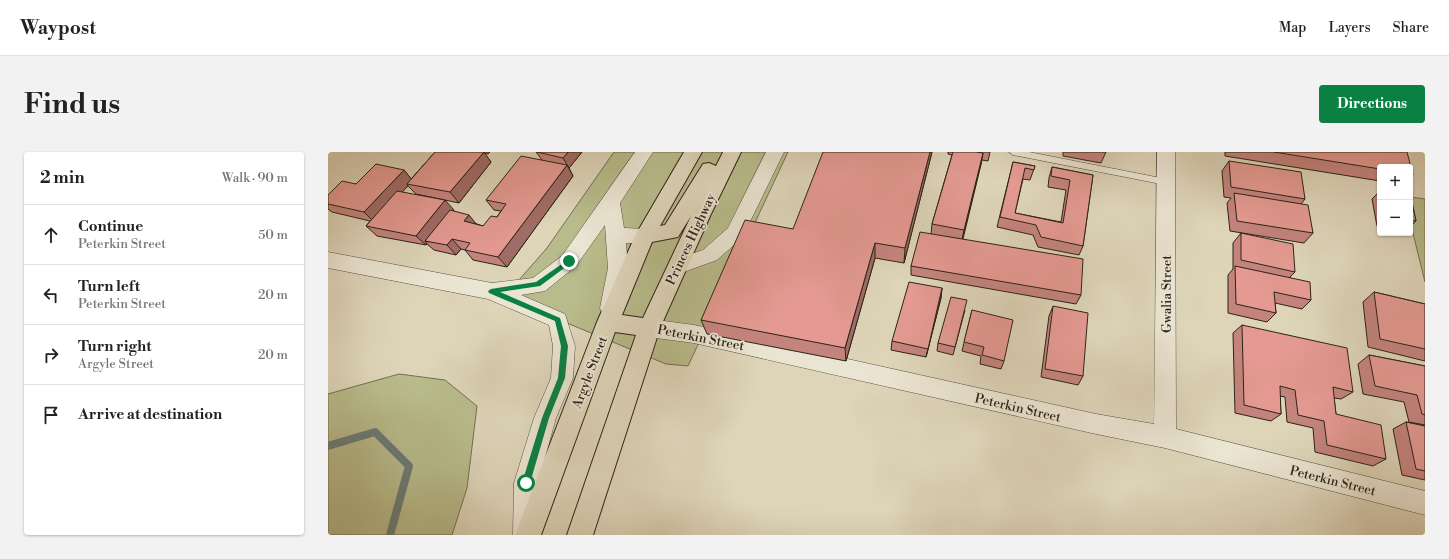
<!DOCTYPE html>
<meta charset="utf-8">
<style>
:root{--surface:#fff;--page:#f2f2f2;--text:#222;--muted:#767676;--line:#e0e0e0;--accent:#0b8043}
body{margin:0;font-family:"Libre Bodoni",serif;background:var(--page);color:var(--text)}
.controls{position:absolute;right:12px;top:12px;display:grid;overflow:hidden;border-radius:4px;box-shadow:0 1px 3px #0004}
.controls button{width:36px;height:36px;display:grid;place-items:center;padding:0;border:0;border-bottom:1px solid var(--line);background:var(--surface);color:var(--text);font:20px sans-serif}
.stop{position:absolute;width:12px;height:12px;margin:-9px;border:3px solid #0b8043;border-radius:50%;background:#fff}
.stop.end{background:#0b8043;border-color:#fff;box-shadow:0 1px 4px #0008}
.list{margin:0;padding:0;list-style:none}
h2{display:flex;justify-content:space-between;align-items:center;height:52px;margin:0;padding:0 16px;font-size:17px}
h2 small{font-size:13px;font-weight:400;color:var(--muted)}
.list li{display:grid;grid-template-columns:26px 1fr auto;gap:12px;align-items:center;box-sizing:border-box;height:60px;padding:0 16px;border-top:1px solid var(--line)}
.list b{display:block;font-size:15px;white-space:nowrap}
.list p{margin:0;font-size:13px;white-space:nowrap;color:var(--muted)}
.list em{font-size:13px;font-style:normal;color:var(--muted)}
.icon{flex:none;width:22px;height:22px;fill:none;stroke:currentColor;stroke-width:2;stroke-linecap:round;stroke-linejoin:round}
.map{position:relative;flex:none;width:1097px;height:383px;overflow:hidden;border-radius:4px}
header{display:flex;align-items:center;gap:24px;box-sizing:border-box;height:56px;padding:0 20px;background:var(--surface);border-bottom:1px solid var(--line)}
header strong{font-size:19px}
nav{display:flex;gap:22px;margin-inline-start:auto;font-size:14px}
.intro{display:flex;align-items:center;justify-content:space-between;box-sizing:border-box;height:96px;padding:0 24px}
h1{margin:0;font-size:28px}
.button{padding:10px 18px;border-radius:4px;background:var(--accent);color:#fff;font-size:14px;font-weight:700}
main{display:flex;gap:24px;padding:0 24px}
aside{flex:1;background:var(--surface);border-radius:4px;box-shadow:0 1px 3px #0004}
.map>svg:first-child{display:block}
.green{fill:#b8bb8b;stroke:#726f52}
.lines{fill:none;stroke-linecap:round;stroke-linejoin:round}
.stream{stroke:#6b7c77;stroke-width:8}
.lane-casing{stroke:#595040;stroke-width:1}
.street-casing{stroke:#595040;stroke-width:1}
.highway-casing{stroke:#2d2318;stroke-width:2}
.lane{fill:#eae4d2;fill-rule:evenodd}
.street{fill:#eae4d2;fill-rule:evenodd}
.highway{fill:#ded5b9;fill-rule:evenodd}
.wall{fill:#c4847e;stroke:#2d2318}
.shaded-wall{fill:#a06c66;stroke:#2d2318}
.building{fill:#e49a92;stroke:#2d2318}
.route{fill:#0b8043}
.labels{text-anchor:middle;stroke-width:3.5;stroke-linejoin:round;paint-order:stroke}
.street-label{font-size:13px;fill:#2d2318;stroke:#eae4d2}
</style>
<header>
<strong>Waypost</strong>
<nav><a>Map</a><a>Layers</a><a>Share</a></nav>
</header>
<div class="intro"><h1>Find us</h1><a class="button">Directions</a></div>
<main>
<aside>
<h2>2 min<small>Walk · 90 m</small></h2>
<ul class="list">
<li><svg class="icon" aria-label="ahead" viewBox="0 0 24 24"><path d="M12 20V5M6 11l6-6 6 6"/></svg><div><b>Continue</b><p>Peterkin Street</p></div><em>50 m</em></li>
<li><svg class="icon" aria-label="left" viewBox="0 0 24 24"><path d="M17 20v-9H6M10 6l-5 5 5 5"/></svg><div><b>Turn left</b><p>Peterkin Street</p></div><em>20 m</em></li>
<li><svg class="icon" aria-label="right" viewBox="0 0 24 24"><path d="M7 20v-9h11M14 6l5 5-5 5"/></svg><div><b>Turn right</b><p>Argyle Street</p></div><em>20 m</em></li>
<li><svg class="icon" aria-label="arrive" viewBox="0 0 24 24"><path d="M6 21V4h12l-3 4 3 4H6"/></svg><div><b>Arrive at destination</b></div></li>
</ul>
</aside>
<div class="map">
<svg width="1097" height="383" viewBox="0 0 1097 383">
<rect width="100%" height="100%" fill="#ded5b9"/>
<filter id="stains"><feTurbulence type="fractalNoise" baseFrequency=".005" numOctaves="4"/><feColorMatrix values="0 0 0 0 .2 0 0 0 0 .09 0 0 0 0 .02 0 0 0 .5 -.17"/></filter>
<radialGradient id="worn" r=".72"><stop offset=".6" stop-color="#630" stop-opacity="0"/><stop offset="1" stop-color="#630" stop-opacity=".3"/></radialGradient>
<path class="green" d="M286,0H460L360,214L338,212L176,145L219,96Z
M1082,45L1097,47V130L1082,69Z
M71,222L117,228L149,254L139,336L124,383H0V242Z"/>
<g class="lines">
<path class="stream" d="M0,294L47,280L81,314L62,383"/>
<defs>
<path id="lane" d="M681,0H701L838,27L843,30L838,33L685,3Z"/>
<path id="street" d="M307,0H325L292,51L296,76L317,77L324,79L326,84L324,89L317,91H298L300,116L292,156L289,162L282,164L275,162L272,156L280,116L277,73L248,114L217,139L193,143L237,162L247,194L245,226L228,266L210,331L209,383H185L186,331L206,266L223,226L225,194L221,173L160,147L0,116V100L164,131L205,126L234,104Z
M438,0H456L414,86L389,108L350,122L343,119L340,114L343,109L375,98L400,76Z
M829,0H847L848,277L1097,339V363L837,296L768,282L366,191L321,185L314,182L311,176L314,170L321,167L366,173L768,262L826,272Z"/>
<path id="highway" d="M356,0H374L332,74L337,73L375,12L381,11L388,14L395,0H413L383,62L332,176L265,383H239L308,183L287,180L213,383H187L269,170L307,84ZM363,64L315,166L294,163L324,90L350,85Z"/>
</defs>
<use href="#lane" class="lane-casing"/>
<use href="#street" class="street-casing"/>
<use href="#highway" class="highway-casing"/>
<use href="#lane" class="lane"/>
<use href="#street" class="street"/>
<use href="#highway" class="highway"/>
</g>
<path class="wall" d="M107,0H162L160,2L156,1L163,10L131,51L88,42L80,34L74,40L126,58L125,59L149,72L155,74L169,65L173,59L166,58L158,48L214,8L208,0H254L241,16L245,24L179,115L145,108L137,98L133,97L128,103L106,98L99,92L98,93L49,84L38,74L42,69L4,60L0,57V43L28,32L76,18L83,27Z
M604,0L576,111L547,106L518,209L379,182L373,168L465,77Z
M620,0H662L660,9L654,8L635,87L753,143L748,152L583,123V114L603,82L604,72L624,3L620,2Z
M735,0H778L773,11L735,4Z
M897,0H1079L1052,15V29L897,4Z
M901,9L977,47L973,52L985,81L976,91L902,79L899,51L903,46L896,45L894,19Z
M685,10L707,14L702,28L695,27L687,61L733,70L738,38L720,35L721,26L724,15L765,23L755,94L751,103L710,95L705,83L669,75Z
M1082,22L1085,23L1082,26Z
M1052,39V74H1049L1044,47Z
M1082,42L1088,69L1082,75Z
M913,81L967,120L962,125L983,148L974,157L947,151L948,161L939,170L900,161V123L905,117V91Z
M614,136L613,146L598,205L563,198L564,189Z
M1046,140L1097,152V209L1040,195L1035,150Z
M725,154L755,224L750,233L713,225L721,164Z
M637,158L625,203L609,199L610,191Z
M644,158L676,209L673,217L652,212L653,204L634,199Z
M914,173L1025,240L1013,247L1006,246L1008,262L1058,307L1045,314L987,300L985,276L959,270L957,245L952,244L953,262L943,269L907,261L905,181Z
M1041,203L1097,214V273L1081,270L1076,250L1035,242L1030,212Z
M1078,270L1097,274V328L1074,323L1065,277Z"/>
<path class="shaded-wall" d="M156,0L163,10L131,51L122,40Z
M240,0H254L241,16L235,6Z
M602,0H604L576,111L577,96Z
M655,1L653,12L634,88L636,78Z
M239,13L245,24L179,115L170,105Z
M76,18L85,29L79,32L80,34L46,70L36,60Z
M117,48L126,58L101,90L97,89L99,92L98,93L88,84Z
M141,63L149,73L136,69Z
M124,87L133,97L128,103L119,93Z
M547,91V106L518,209L517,196Z
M614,136L613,146L598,205L600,197Z"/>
<path class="building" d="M107,0H156L122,40L79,32Z
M209,0H240L235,6Z
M495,0H602L577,96L547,91L517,196L373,168L417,68L465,77Z
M625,0H648L655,1L636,78L604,72Z
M946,0H1079L1085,23L1082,22V15H1052V17Z
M193,4L239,13L170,105L137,98L142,91L124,87L119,93L97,89L122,58L141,63L136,69L155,74L163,64L169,65L178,52L158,48Z
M901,9L973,20L977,47L903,35Z
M685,10L707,14L706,18L697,16L687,61L735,71L742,28L723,24L724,15L765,23L755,94L713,85L708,73L672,65Z
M48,12L76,18L36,60L0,52V43L14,29L28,32Z
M69,39L117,48L88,84L38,74Z
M906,41L980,53L985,81L909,69Z
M1082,42L1088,69L1082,68Z
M592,80L755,107L753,143L583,114Z
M913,81L965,92L967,120L913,108Z
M907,114L982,130L983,148L946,140L948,161L908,152Z
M581,130L614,136L600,197L564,189Z
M1046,140L1097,152V197L1052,187Z
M623,145L639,148L627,195L610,191Z
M725,154L760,161L755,224L717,217Z
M644,158L685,168L676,209L654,203L656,195L636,190Z
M914,173L1019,196L1025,240L1005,235L1008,262L1053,273L1058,307L999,293L996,269L970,263L967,238L952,234L953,262L916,253Z
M1041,203L1097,214V263L1094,262L1089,243L1047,234Z
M1078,270L1097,274V319L1088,317Z"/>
<path class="route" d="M241,107L244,109L243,111L212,134L172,140L232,166L240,194L237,226L221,266L202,331L198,334L194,331L214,266L230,226L233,194L227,169L161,141L160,139L163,137L208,130Z"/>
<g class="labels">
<g class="street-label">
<text transform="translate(362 87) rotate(-65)" y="5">Princes Highway</text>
<text transform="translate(838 142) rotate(-90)" y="5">Gwalia Street</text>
<text transform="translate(373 185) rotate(11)" y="5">Peterkin Street</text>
<text transform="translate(261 220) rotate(-69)" y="5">Argyle Street</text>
<text transform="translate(690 255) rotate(13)" y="5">Peterkin Street</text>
<text transform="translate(1005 328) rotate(14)" y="5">Peterkin Street</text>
</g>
</g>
<rect width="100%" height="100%" filter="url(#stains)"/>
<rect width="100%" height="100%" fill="url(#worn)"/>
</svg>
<div class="controls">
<button>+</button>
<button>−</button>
</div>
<div class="stop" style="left:198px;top:331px"></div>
<div class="stop end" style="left:241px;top:109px"></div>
</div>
</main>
